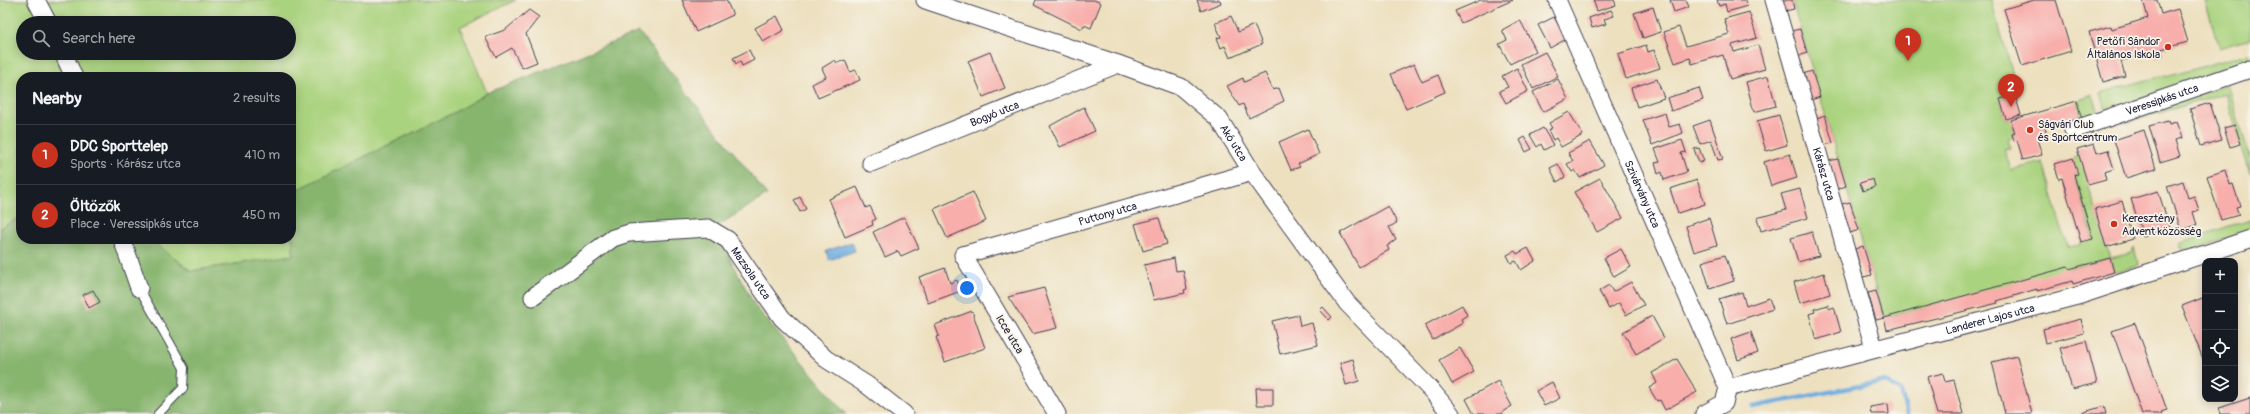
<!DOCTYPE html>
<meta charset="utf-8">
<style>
:root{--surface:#171b24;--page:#20242c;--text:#f1f3f6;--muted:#9ea1a6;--line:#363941;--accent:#c8321e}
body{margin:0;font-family:Pangolin,sans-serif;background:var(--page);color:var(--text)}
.controls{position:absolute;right:12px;bottom:12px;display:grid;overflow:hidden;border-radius:8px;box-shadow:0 2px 10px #0003}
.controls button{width:36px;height:36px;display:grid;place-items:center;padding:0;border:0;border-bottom:1px solid var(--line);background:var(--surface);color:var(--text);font:20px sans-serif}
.you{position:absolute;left:967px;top:288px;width:14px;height:14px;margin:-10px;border:3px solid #fff;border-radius:50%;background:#1a73e8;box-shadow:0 0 0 6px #1a73e833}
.badge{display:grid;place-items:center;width:26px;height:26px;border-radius:50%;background:var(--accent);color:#fff;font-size:13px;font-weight:700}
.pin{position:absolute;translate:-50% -33px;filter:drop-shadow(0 1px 2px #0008)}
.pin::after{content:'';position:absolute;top:21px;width:14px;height:12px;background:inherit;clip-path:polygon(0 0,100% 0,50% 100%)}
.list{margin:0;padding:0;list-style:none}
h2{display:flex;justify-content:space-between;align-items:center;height:52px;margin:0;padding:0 16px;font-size:17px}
h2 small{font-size:13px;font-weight:400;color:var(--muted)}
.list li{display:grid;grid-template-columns:26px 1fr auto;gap:12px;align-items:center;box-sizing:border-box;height:60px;padding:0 16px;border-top:1px solid var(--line)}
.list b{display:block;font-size:15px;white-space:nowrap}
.list p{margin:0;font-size:13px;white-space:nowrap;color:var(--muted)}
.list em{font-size:13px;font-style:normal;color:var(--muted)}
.icon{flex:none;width:22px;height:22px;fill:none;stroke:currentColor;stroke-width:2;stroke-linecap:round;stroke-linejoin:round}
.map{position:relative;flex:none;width:2250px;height:414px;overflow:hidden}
.search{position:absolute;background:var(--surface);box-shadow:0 2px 10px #0003;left:16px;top:16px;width:280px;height:44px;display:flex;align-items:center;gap:10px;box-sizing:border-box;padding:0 14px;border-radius:22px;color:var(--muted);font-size:15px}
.panel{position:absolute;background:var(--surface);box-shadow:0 2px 10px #0003;left:16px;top:72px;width:280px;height:172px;border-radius:16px}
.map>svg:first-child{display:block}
.green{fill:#aad37f;stroke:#667a5d;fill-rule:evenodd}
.forest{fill:#87b56e;stroke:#546c54}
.water{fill:#6cacdf;stroke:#47678d}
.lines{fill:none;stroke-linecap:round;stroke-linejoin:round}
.stream{stroke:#6cacdf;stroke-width:4.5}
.building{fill:#f8aeab}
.lane-casing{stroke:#403e4f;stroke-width:10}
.street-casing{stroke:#403e4f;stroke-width:19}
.lane{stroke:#fff;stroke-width:8}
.street{stroke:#fff;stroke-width:17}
.poi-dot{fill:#c8321e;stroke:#f7f3e8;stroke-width:1.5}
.labels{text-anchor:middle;stroke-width:3.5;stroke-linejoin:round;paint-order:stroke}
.poi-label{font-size:11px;fill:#22223b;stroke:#f7f3e8;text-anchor:start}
.street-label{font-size:11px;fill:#22223b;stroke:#f7f3e8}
</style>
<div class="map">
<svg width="2250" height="414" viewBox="0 0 2250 414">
<rect width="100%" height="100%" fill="#f7f3e8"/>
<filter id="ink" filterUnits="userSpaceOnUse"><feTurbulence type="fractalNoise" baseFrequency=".025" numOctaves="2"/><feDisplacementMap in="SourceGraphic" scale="8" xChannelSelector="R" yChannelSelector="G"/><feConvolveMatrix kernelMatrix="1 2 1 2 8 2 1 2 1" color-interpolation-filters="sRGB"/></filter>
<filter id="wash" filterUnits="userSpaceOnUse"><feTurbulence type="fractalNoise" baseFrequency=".012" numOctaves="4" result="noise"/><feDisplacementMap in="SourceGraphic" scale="16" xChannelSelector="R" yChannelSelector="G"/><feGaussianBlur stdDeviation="0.9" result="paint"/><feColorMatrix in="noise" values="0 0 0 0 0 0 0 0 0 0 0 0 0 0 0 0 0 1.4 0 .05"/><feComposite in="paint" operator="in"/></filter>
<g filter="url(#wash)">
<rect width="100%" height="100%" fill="#ede0bf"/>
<path class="green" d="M0,0H516L460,27L487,93L455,112L291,193V77H21V217L0,228ZM23,23H289V53H23Z
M1792,0H1991L2019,94L2000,99L2006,119L2011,118L2015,133L2012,134L2013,137L2007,139L2010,148L2004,149L2011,170L2043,162L2067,247L2081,245V242L2093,238L2074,175L2073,158L2080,156L2110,258L2132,253L2134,248L2139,266L2114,272L2110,258L1884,318Z
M2205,0H2250V39L2219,48Z
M2250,53V62L2105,110L2100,93L2165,75L2166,77Z
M2227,84L2250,157V173L2225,93L2127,123L2126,117Z
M2092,95L2098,114L2082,120L2077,101Z
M291,194L294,255L191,271L150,239H291Z
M2250,219V231L2183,253L2179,243Z"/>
<path class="forest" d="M639,32L767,195L714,228L755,306L846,414H0V228L21,217V239H150L191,271L293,255L291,193L455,112L487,93Z"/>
<path class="water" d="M852,242L855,251L829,260L826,251Z"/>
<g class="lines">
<path class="stream" d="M1753,407L1885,381L1901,392L1907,414"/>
</g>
<g id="blocks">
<path class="building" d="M682,0H726L733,15L696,32Z
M1036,0H1094L1101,3L1091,28L1084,25L1082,29L1034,5Z
M1197,0H1220L1221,3L1201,11Z
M1481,0H1513L1461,23L1455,11Z
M1593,0H1614L1616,5L1597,11Z
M1670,0H1686L1689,7L1674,12Z
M1717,0H1746L1747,6L1727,12L1725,4L1719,6Z
M1782,0H1792L1794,9L1785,11Z
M2034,0H2056L2071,51L2022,66L2004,9Z
M2143,0H2157L2161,14L2178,9L2188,42L2161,49L2163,55L2155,57L2153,52L2121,61L2125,76L2103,82L2089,32L2111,26L2112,29L2148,18Z
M1653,7L1661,32L1643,38L1634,13Z
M529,10L539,17L526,34L537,62L522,68L512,48L496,57L485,37L505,30Z
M1611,10L1614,16L1604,19L1606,24L1592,28L1589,18Z
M1749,12L1757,38L1732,45L1734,52L1758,45L1765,69L1730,79L1723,55L1692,64L1690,58L1675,63L1664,32L1679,27L1686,46L1729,34L1724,19Z
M777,16L784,30L763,42L755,28Z
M1231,16L1238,32L1254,25L1262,44L1230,58L1225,46L1221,48L1217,38L1221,37L1215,23Z
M1554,17L1566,39L1550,48L1538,25Z
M1520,20L1536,51L1510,64L1499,44L1507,40L1502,30Z
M1800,29L1807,53L1799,56L1791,31Z
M1646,45L1648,52L1654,50L1660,68L1626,79L1618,54Z
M749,50L754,60L742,66L740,61L736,64L733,58Z
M990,52L1005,88L983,97L968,61Z
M1545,52L1558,76L1533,89L1521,64Z
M835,60L837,63L845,60L850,72L856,70L860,80L818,98L812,84L826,77L822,68Z
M1414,64L1422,82L1438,75L1445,92L1406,109L1391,74Z
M1517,68L1528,91L1506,103L1499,91L1508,87L1502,76Z
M1812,71L1820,97L1811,100L1803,74Z
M1265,73L1273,90L1279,88L1284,101L1249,118L1243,104L1239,106L1227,86L1243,78L1244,82Z
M1768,76L1776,106L1754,112L1746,82Z
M1558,79L1568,99L1543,112L1533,92Z
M1657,79L1664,98L1637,107L1631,88Z
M1699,88L1703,100L1671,111L1667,98Z
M2015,95L2021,115L2006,119L2000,99Z
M2077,101L2082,120L2066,125L2065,122L2045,127L2047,136L2037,139L2042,155L2023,160L2017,140L2014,141L2012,134L2015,133L2011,120Z
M2210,103L2222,140L2201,146L2190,109Z
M1084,107L1095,131L1060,147L1050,126Z
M1569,112L1583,135L1561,147L1556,138L1553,140L1548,130L1552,128L1549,123Z
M1665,113L1669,127L1680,124L1683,133L1652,145L1643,120Z
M1779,115L1787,145L1766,151L1757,121Z
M1825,115L1833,143L1825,145L1817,118Z
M1710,120L1723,159L1718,160L1711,140L1700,144L1693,126Z
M2168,121L2169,124L2176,122L2182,138L2175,140L2180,156L2160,162L2149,126Z
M2235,125L2241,144L2230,147L2224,128Z
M1543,128L1553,145L1544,150L1541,144L1537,147L1530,135Z
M1308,129L1319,154L1298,164L1300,167L1291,170L1279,142Z
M2144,130L2156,169L2126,178L2114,140Z
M1525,137L1532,149L1526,152L1520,140Z
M1682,140L1686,152L1681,153L1687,172L1664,180L1662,172L1658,174L1655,163L1660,162L1655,149Z
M1590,141L1604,165L1580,178L1575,170L1572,172L1567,164L1573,161L1568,153Z
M2094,144L2097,153L2108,150L2114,169L2104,172L2106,180L2088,185L2077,149Z
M1699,148L1704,161L1699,163L1694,149Z
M1790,154L1797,178L1771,186L1764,162Z
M2073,158L2078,174L2074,175L2093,239L2081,242L2062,178L2059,179L2054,164Z
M1838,159L1846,186L1837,189L1829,161Z
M1558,164L1565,177L1557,182L1550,168Z
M2226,170L2230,185L2233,184L2240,206L2236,207L2239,215L2221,220L2207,176Z
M1600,178L1623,218L1597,232L1574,192Z
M1873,179L1875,187L1863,191L1860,183Z
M1697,180L1705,204L1678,213L1670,189Z
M2183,181L2188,198L2194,196L2199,210L2193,212L2197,225L2181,230L2167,186Z
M857,187L866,208L870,206L876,219L872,221L873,225L845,237L829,199Z
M1800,189L1808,218L1761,231L1757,218L1786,210L1781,194Z
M2158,191L2170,228L2143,236L2131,199Z
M973,192L986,221L947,238L934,209Z
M800,197L806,209L800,212L794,200Z
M2122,201L2133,239L2106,247L2095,209Z
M1850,202L1859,230L1850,233L1842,204Z
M1388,206L1397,223L1389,227L1396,240L1387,246L1389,250L1359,267L1340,233Z
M904,217L919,248L901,256L898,251L885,257L873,232Z
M1159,218L1167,244L1143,251L1135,224Z
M1709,218L1717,245L1694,252L1686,226Z
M1812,232L1819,256L1798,262L1791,238Z
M1863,246L1872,275L1863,277L1855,249Z
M1528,248L1535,261L1521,270L1516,261L1511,263L1507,255L1515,251L1517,254Z
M1621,249L1631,267L1614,277L1604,258Z
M1725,255L1734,281L1710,289L1702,262Z
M1174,258L1176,271L1183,270L1187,289L1184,290L1185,293L1154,300L1144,265Z
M2110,258L2114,272L2073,284L2072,281L2037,291V289L1997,301L1998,303L1887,330L1884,318L2068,267L2069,269Z
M945,268L950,283L957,280L961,291L928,303L919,277Z
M1824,273L1830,294L1800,303L1794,282Z
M1631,282L1644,305L1626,315L1619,303L1609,309L1599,291L1609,285L1613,292Z
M1044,288L1057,328L1032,334L1008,297Z
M93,290L100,302L89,308L83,295Z
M1876,291L1884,318L1876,320L1868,293Z
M1742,292L1746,306L1769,298L1773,309L1727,324L1719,299Z
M2205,297V364L2182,306Z
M1462,305L1467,315L1461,319L1463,323L1433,340L1425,325Z
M1828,305L1829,309L1834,307L1841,332L1816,340L1809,314L1815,312L1814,309Z
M1323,307L1332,317L1329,320L1320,310Z
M972,311L985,348L945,362L936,337L939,336L935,325Z
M1298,315L1300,326L1312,323L1318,345L1280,354L1272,321Z
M1652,316L1664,338L1636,354L1623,332Z
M2081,319L2084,333L2046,343L2043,329Z
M2135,323L2167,410L2161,412L2162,414H2142L2112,331Z
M1751,332L1758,353L1738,360L1731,339Z
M2086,341L2097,383L2072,389L2060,348Z
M1460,348L1474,372L1452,384L1439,360Z
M2017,356L2032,414H2005L1992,362Z
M1353,359L1359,381L1346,385L1340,363Z
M1677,359L1697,392L1665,410L1660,400L1657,401L1649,388L1657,383L1652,373Z
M1943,373L1945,382L1954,380L1963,414H1937L1927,377Z
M1498,381L1512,406L1502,412L1503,414H1474L1466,399Z
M1552,382L1560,398L1544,406L1536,391Z
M1256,388H1273V405H1257Z
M2250,398V414H2221L2219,408Z
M1888,404L1889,414H1871L1870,407Z
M2104,406L2106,414H2078Z"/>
</g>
</g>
<g filter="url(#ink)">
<use href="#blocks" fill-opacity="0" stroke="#403e4f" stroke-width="1"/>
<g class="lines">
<defs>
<path id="lane" d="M139,288L184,368L183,388L158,414"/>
<g id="street">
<path d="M36,0L48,23"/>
<path id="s1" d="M925,0L1118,64L1181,87L1219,119L1252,172L1347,303L1432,391L1451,414"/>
<path id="s2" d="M1557,0L1728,388"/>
<path id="s3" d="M1774,0L1874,348"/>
<path d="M63,53L74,77"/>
<path id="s4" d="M2073,130L2250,69"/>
<path id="s5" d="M871,163L1118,64"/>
<path d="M122,239L139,288"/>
<path id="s6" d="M533,297L613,238L629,233L708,228L728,240L782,318L826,359L867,385L904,414"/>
<path id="s7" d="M1728,388L2081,295L2250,239"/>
<path id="s8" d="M1057,414L963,255L1252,172"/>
<path d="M1704,414L1724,403L1728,388"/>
</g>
</defs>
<use href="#lane" class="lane-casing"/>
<use href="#street" class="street-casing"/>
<use href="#lane" class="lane"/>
<use href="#street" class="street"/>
</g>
</g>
<g class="poi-dot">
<circle cx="2168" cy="47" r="4"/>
<circle cx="2030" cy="130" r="4"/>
<circle cx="2114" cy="224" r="4"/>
</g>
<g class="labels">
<g class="poi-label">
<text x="2160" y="45" text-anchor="end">Petőfi Sándor<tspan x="2160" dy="13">Általános Iskola</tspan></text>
<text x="2038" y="128">Ságvári Club<tspan x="2038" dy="13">és Sportcentrum</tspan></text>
<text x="2122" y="222">Keresztény<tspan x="2122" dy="13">Advent közösség</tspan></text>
</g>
<g class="street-label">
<text dy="4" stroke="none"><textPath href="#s4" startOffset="94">Veressipkás utca</textPath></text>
<text dy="4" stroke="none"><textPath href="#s5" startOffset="133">Bogyó utca</textPath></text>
<text dy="4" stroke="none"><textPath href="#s1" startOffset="348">Akó utca</textPath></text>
<text dy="4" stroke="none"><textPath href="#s3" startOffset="181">Kárász utca</textPath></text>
<text dy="4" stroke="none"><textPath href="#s2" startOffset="212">Szivárvány utca</textPath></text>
<text dy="4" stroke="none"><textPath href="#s8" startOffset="335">Puttony utca</textPath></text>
<text dy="4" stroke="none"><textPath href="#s6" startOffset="259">Mazsola utca</textPath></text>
<text dy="4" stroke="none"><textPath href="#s7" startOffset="271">Landerer Lajos utca</textPath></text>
<text transform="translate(1010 334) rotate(59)" y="4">Icce utca</text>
</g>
</g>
</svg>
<div class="controls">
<button>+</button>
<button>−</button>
<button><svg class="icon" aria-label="locate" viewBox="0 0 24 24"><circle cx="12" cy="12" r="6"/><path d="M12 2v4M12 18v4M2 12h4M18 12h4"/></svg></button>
<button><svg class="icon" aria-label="layers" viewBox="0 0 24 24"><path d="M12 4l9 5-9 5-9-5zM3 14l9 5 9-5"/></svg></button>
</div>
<div class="you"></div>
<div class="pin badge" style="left:1908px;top:61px">1</div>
<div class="pin badge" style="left:2011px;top:107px">2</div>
<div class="search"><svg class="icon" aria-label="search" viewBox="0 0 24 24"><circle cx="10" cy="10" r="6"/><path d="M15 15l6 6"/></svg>Search here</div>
<section class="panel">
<h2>Nearby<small>2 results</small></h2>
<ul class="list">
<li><span class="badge">1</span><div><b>DDC Sporttelep</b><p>Sports · Kárász utca</p></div><em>410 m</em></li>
<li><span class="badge">2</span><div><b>Öltözők</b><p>Place · Veressipkás utca</p></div><em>450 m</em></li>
</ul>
</section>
</div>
